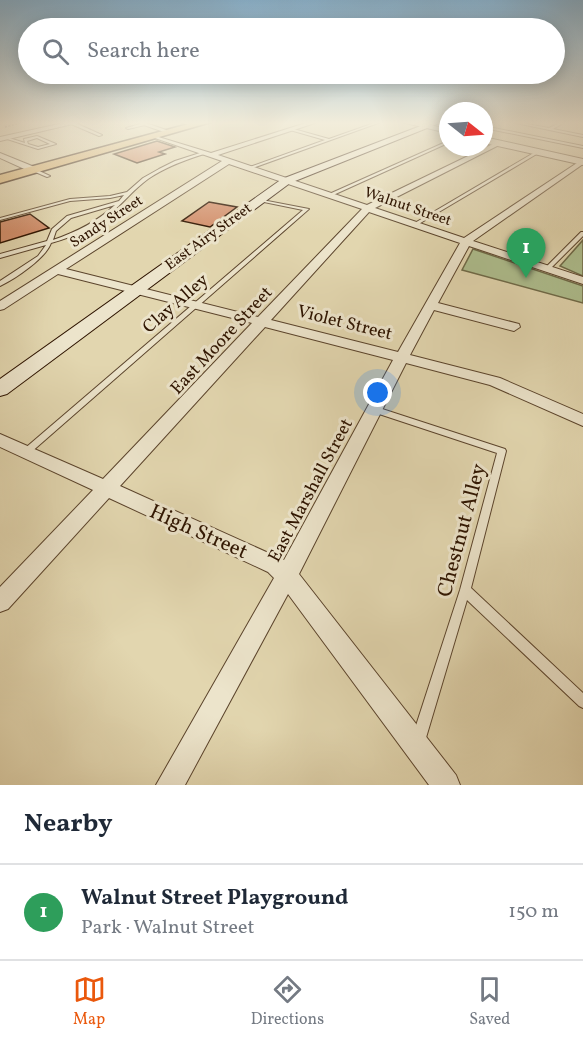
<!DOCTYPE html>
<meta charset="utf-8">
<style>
:root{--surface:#fff;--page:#f2f2f3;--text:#1f2937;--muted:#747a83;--line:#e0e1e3;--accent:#ea580c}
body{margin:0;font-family:Vollkorn,serif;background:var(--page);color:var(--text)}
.compass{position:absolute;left:439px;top:102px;width:54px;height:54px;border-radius:50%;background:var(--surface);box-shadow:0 3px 15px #0003;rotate:107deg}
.you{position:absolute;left:378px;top:393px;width:21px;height:21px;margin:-15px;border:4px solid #fff;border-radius:50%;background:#1a73e8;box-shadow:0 0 0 9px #1a73e833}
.badge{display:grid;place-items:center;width:39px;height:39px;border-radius:50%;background:var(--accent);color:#fff;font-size:20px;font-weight:700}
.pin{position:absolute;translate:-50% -50px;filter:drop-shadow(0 2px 3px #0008)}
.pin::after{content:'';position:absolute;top:32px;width:21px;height:18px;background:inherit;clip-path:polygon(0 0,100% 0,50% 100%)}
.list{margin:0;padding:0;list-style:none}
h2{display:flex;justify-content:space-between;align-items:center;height:78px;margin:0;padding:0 24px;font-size:26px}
h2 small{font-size:20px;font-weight:400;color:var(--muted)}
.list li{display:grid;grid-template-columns:39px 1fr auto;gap:18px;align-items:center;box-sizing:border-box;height:96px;padding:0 24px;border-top:2px solid var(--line)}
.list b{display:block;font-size:22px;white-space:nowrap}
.list p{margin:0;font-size:20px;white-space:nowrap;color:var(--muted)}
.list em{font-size:20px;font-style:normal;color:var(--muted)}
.icon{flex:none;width:33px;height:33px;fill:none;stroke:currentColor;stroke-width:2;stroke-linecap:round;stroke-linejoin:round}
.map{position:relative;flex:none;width:583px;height:785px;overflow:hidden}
.search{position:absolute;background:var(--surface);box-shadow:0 3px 15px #0003;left:18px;right:18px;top:18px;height:66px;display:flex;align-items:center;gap:15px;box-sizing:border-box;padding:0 21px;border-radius:33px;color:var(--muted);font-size:22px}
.sheet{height:174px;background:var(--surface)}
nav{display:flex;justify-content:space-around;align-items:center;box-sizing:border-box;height:84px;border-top:2px solid var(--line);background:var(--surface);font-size:16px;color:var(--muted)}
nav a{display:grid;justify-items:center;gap:3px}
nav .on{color:var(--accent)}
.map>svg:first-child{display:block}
.green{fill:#aebf8f;stroke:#6e6a48;stroke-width:1.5}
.building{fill:#d3906d;stroke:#2e1400;stroke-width:1.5}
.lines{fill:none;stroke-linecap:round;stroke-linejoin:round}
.service-casing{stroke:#5b442c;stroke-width:2}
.minor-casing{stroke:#5b442c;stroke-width:2}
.tertiary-casing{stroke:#5b442c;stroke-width:2}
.secondary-casing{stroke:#2e1400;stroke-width:2}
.primary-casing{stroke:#2e1400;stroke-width:3}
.path{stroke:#2e1400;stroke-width:1.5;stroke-dasharray:2 1.5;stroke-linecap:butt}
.service{fill:#ece4cb;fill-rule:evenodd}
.minor{fill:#ece4cb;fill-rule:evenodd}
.tertiary{fill:#ece4cb;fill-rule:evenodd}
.secondary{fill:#ece4cb;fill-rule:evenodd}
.primary{fill:#e1bb78;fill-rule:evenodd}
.labels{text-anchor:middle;stroke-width:6;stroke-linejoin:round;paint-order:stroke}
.far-street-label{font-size:15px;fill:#2e1400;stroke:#ece4cb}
.street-label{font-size:18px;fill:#2e1400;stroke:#ece4cb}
.near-street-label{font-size:21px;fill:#2e1400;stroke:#ece4cb}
</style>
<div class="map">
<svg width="583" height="785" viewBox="0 0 583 785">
<rect width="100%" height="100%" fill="#e2d6af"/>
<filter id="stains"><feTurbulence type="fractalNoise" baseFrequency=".00333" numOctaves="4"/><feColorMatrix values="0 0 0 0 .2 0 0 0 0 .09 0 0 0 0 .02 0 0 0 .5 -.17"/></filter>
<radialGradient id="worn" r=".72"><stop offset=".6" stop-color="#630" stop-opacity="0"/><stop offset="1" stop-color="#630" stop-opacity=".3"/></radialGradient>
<path class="green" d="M583,240V276L560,266Z
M473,249L583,286V303L462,270Z"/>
<path class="building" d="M157,141L175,147L159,152L165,154L137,163L114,154Z
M209,202L237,207L210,227L182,221Z
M30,214L49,228L0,243V222Z"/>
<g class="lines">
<defs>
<path id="service" d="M71,122H73L102,135L99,136L71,124Z
M180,122H184L195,125L193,126Z
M377,122H381L250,169L247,168L325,140L290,130V128L329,139Z
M511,122H516L549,128L562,122H565L553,129L583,135V137Z
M144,123L145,125L128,129L126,128Z
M484,126L583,146V148L484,128Z
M37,136L56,144L38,149L4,138L6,137L25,143L24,139ZM37,138L50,144L38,147L28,144L27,141Z
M448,141V143L331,196L327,195Z
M537,151L540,152L417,225L413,224Z
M203,152L204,154C185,160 165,167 148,179C134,189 123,203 110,214C94,229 72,237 51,243C46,258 15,279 0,286V281L38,256L46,245L0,258V254L47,241L52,229L67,216L119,201L124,195L110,198L70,201L0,220V218L70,199L110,196L127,192L143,178L159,169L175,161ZM115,205C97,222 76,232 53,240L56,231L71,218Z
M33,169H35L50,176L47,177L33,171Z
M257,199L309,209L29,454H23L22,452L23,450L303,210L259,201H257Z
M581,232H583V236L549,270H545V268Z
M373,406L505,449L506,451L471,588L583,693V708L579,706L467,600L425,741L423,746L418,748L413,746L411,741L460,590L497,453L370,411L369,409L370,407Z"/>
<path id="minor" d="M135,122H143L172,132L167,133Z
M309,122H318L218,155L367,205L497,142H501V144L375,208L464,238L583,159V164L473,241L583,277V284L469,246L438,303L519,324L520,327L514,331L434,310L410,355L500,378L583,414V426L490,385L406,363L299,574L456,775L460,785H429L288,594L185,785H156L274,578L268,572L109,498L8,609L0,612V587L93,490L0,447V434L103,479L252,323L58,274L4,309L0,310V301L222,161L152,137V135L211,153ZM229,164L362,209L258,317L66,269ZM369,212L460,243L398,352L271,320ZM265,327L393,360L284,560L120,486Z
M0,153L37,168L38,170L31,172L0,158Z"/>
<path id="tertiary" d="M68,122H81L0,141V137Z
M401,122H415L448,129V133Z
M484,137L583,159V165L484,143Z"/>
<path id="secondary" d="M431,122H442L290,183L7,394L0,396V379L282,179Z"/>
<path id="primary" d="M196,122H211L0,183V175Z"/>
</defs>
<use href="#service" class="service-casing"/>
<use href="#minor" class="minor-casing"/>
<use href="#tertiary" class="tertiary-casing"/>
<use href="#secondary" class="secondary-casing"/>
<use href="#primary" class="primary-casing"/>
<path class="path" d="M5,127L24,122"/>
<use href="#service" class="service"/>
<use href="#minor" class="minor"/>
<use href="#tertiary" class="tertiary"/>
<use href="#secondary" class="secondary"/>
<use href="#primary" class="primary"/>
</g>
<linearGradient id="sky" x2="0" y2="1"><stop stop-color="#88b5d4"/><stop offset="0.53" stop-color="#f2eddb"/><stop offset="1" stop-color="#f2eddb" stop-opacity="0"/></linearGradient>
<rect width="583" height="232" fill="url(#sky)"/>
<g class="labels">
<g class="far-street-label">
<text transform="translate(408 206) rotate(19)" y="5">Walnut Street</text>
<text transform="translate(106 221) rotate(-33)" y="5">Sandy Street</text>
<text transform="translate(208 236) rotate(-36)" y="5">East Airy Street</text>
</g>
<g class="street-label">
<text transform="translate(175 303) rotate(-41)" y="6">Clay Alley</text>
<text transform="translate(345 322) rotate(14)" y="6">Violet Street</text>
<text transform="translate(221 340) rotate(-47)" y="6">East Moore Street</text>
<text transform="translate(310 490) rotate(-62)" y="6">East Marshall Street</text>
</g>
<g class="near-street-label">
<text transform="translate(461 530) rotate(-75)" y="7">Chestnut Alley</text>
<text transform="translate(199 531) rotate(24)" y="7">High Street</text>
</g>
</g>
<rect width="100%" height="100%" filter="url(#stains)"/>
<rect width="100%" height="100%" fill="url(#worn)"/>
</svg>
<svg class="compass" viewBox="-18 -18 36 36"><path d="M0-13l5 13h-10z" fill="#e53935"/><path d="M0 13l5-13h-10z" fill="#747a83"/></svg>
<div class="you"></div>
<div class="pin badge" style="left:526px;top:278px;background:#2e9e5b">1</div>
<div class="search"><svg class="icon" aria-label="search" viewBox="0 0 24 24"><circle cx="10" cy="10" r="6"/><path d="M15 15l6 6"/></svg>Search here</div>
</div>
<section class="sheet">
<h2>Nearby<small></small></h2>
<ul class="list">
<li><span class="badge" style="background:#2e9e5b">1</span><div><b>Walnut Street Playground</b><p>Park · Walnut Street</p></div><em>150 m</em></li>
</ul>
</section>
<nav>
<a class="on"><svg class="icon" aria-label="map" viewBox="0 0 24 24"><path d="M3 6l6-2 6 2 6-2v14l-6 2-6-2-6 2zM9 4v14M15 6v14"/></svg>Map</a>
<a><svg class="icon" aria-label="directions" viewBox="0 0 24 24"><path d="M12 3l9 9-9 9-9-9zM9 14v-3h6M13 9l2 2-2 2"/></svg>Directions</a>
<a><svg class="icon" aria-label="saved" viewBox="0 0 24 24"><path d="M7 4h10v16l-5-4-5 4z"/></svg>Saved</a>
</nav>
